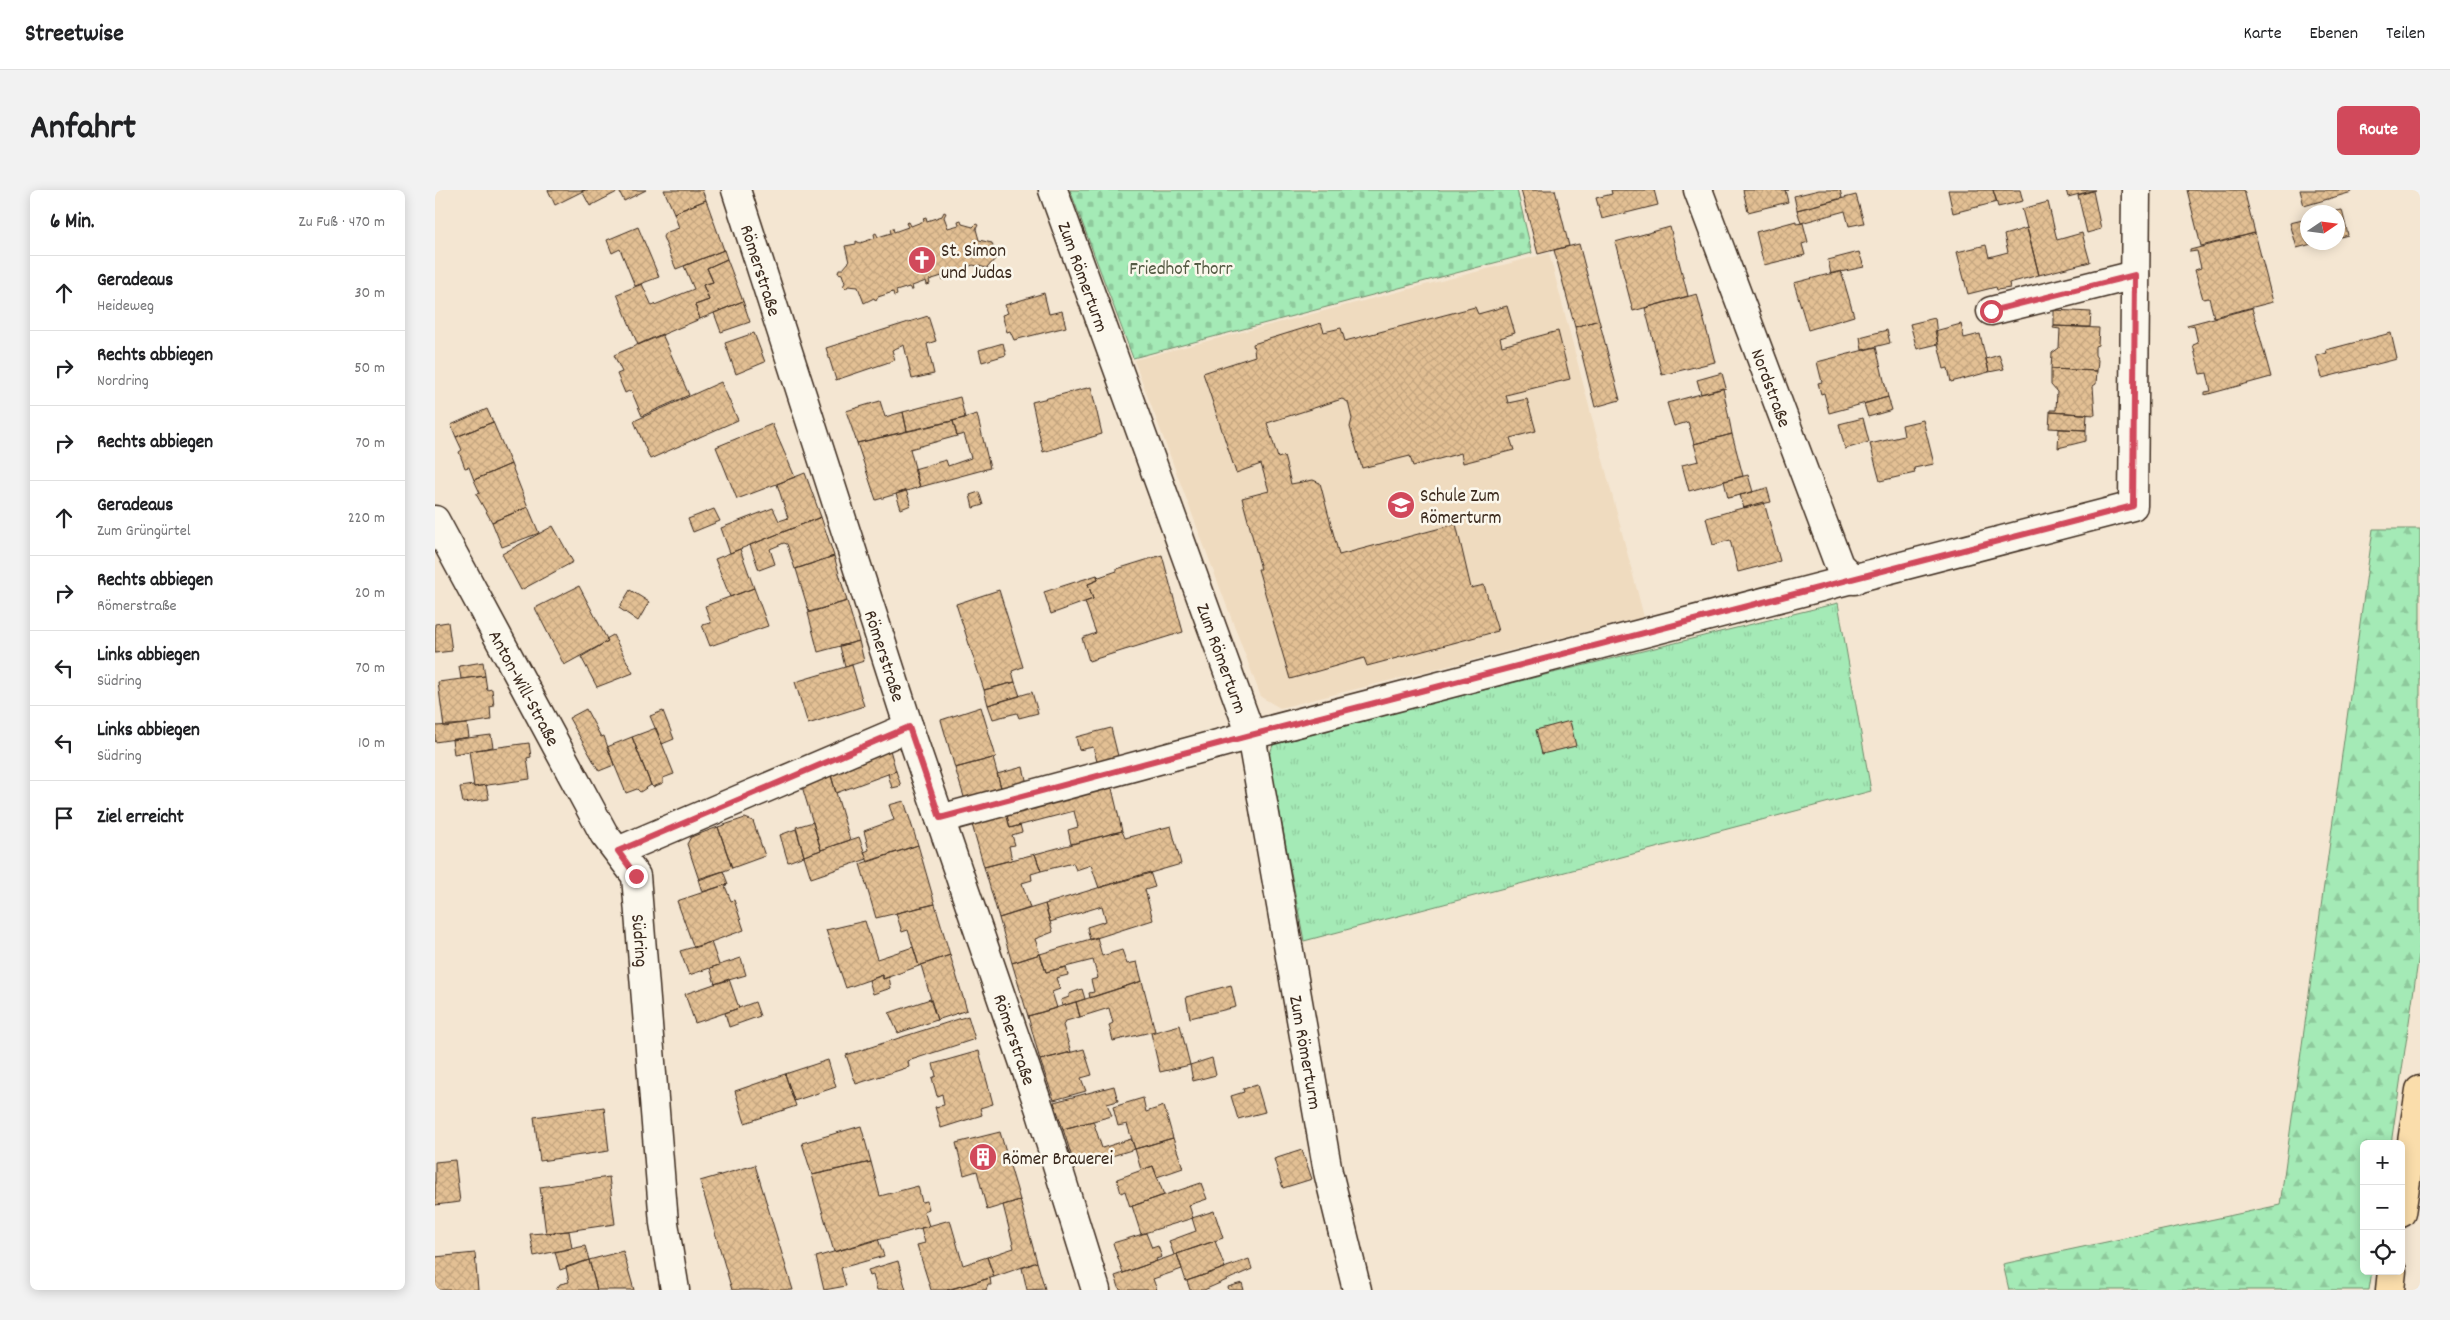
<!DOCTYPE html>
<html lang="de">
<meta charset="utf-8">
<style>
:root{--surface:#fff;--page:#f2f2f2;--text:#202124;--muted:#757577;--line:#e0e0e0;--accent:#d1495b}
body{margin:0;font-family:Dekko,sans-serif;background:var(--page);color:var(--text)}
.controls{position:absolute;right:15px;bottom:15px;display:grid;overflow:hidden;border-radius:8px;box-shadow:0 2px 12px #0003}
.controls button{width:45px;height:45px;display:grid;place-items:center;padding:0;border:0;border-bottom:1px solid var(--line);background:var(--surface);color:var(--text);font:25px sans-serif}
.compass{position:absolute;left:1865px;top:15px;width:45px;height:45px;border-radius:50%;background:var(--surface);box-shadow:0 2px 12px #0003;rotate:77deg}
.stop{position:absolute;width:15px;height:15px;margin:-11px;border:4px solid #d1495b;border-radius:50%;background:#fff}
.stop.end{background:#d1495b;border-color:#fff;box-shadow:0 1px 5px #0008}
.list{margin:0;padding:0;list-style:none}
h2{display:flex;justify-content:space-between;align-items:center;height:65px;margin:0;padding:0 20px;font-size:21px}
h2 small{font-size:16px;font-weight:400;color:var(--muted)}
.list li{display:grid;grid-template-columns:32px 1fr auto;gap:15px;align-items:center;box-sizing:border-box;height:75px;padding:0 20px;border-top:1px solid var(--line)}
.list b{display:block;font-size:19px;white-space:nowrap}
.list p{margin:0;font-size:16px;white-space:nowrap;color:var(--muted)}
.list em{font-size:16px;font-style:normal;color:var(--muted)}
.icon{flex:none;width:28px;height:28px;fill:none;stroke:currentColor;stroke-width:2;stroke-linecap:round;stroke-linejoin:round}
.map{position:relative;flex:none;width:1985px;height:1100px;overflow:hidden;border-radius:8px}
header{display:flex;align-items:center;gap:30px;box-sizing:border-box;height:70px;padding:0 25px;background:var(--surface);border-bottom:1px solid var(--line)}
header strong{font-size:24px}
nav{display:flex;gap:28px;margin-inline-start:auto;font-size:18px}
.intro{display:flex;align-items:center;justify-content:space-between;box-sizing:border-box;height:120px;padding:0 30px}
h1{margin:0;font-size:35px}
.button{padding:12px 22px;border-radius:8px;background:var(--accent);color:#fff;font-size:18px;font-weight:700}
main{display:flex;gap:30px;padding:0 30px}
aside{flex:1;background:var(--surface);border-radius:8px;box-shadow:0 2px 12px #0003}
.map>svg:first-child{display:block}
.built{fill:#efdbbf}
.forest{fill:url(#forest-firs);stroke:#708a6a}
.cemetery{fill:url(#cemetery-stones);stroke:#708a6a}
.park{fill:url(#park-tufts);stroke:#708a6a}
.building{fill:url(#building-cross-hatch);stroke:#3b2a1e}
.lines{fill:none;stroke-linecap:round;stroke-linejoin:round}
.minor-casing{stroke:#3b2a1e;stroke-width:31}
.highway-casing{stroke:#3b2a1e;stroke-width:31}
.minor{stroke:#fbf7ec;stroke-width:28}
.highway{stroke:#faddab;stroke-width:28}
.route{stroke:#d1495b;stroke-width:6}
.labels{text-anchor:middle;stroke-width:5;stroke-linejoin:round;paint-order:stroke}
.poi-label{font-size:19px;fill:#3b2a1e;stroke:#fbf7ec;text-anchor:start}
.park-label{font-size:19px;fill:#555a44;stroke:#fbf7ec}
.street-label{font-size:19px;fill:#3b2a1e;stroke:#fbf7ec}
</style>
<header>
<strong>Streetwise</strong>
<nav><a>Karte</a><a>Ebenen</a><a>Teilen</a></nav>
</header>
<div class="intro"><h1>Anfahrt</h1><a class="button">Route</a></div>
<main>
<aside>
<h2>6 Min.<small>Zu Fuß · 470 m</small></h2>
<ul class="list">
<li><svg class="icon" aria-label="ahead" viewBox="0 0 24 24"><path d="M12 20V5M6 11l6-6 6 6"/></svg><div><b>Geradeaus</b><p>Heideweg</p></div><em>30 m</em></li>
<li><svg class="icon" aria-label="right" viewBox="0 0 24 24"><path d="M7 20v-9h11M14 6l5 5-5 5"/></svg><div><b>Rechts abbiegen</b><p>Nordring</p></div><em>50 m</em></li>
<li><svg class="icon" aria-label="right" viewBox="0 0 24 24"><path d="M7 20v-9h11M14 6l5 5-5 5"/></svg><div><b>Rechts abbiegen</b></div><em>70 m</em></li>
<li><svg class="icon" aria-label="ahead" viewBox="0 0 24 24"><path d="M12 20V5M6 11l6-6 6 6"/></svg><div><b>Geradeaus</b><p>Zum Grüngürtel</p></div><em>220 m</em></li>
<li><svg class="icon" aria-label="right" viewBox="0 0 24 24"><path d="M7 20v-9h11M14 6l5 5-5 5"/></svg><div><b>Rechts abbiegen</b><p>Römerstraße</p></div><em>20 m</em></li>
<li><svg class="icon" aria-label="left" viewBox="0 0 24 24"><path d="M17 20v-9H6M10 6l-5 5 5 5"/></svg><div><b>Links abbiegen</b><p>Südring</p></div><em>70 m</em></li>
<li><svg class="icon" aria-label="left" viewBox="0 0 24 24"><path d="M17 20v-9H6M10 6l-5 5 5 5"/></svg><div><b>Links abbiegen</b><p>Südring</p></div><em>10 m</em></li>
<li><svg class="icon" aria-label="arrive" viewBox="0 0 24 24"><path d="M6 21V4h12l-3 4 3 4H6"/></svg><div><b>Ziel erreicht</b></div></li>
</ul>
</aside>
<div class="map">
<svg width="1985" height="1100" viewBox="0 0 1985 1100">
<defs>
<pattern id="forest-firs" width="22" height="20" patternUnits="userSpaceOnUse" patternTransform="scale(1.25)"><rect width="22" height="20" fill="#a4eab6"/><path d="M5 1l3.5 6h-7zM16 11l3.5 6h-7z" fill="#8ec99c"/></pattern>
<pattern id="cemetery-stones" width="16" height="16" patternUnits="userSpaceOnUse" patternTransform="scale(1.25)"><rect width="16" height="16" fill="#a4eab6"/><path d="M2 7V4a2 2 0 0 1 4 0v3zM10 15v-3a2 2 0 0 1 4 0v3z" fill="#8ec99c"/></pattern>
<pattern id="park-tufts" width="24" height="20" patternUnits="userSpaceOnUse" patternTransform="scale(1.25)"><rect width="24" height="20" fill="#a4eab6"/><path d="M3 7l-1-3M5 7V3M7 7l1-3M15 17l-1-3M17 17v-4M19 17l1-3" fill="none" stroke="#8ec99c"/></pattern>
<pattern id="building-cross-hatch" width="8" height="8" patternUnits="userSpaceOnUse" patternTransform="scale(1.25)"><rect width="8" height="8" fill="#e3c094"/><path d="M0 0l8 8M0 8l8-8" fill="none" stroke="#c4a57f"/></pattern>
</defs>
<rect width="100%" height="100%" fill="#f4e6d2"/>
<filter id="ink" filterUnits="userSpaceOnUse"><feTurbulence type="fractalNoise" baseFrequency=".02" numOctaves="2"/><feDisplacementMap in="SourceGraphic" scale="10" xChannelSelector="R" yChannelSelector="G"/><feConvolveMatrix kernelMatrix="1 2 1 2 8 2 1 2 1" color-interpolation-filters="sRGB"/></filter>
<g filter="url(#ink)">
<path class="built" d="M1114,63L1209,427L845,518L826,507L699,170Z"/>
<path class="forest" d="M1938,339H1985V758L1956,954H1929V1081H1937L1934,1100H1574L1568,1074L1845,1015Z"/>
<path class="cemetery" d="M635,0H1082L1097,63L698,168Z"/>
<path class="park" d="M1403,413L1436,601L869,751L834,566L838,555L849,549Z"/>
<path class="building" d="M113,0H150L120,15Z
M150,0H211L189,11L184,1L155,16L147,1Z
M229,0H267L271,10L239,23Z
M1086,0H1120L1134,56L1103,64Z
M1176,0H1219L1223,15L1167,29L1161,8L1177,4Z
M1308,0H1353H1350L1353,12L1313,22Z
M1384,0H1405L1407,8L1362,20L1359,6Z
M1513,0H1558L1562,12L1518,23Z
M1558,0H1585L1588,11L1563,17Z
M1631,0H1660L1633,7Z
M1752,0H1809L1820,43L1766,56Z
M1865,0H1917V2L1869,16Z
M1658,1L1666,39L1652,43L1643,5Z
M1421,5L1429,33L1414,36L1410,21L1366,33L1362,20Z
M271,10L289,60L241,79L228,47L230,43L244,38L239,23Z
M1613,12L1622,50L1647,43L1655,72L1604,85L1587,19Z
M1907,20L1913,45L1902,48V22H1895Z
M509,22L511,23L509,27L513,38L524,35L523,31L526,30L527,34L538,37L541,34L543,35L541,39L544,50L557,53L561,68L552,78L538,75L530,78L528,82L525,80L510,85L511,89L508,90L507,86L494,90L495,94L492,95L491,91L477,96L478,100H476L474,97L461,101L462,105L459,106L458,102L443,107L441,111L439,108L429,113L423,97L413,96L411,99L408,96L410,93L407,84L403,83L404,79H408L414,72L410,56L421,54V51L425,53L440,48L439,44L441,43L443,47L456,43L455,39L458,38L459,42L473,37L471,33L474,32L476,36L489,31L488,28L491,27L492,31L507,26Z
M1872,29V52H1884L1862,58L1855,33Z
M1361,31V34L1368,33L1373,52L1367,54L1370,65L1329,75L1321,42Z
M203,37L224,87L200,96L185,59L177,63L172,50Z
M1235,37L1253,106L1198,121L1180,52Z
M1592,38L1604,85L1574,93L1575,98L1562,100L1561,97L1533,104L1522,62L1551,55L1554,67L1573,62L1569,45Z
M1820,43L1838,112L1779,127L1774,108L1768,109L1760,80L1766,78L1762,61L1755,62V60Z
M1144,54L1164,130L1140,137L1119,60Z
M289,60L292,69L272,78L278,92L268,95L274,110L260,115L265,129L203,155L182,104L207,94L217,116L259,99L249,76Z
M1424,62L1429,77L1396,84L1393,70Z
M292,69L308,111L265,129L260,115L274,110L268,95L278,92L272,78Z
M1406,81L1419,126L1373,140L1359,93Z
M609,103L614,124L627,121L631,137L579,150L575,141L572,142L567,125L573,123L570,115Z
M1262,104L1280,172L1227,185L1210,118Z
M308,111L315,132L286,142L279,123Z
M1072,116L1080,143L1065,148L1067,156L1123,141L1135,189L1071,205L1073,213L1092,209L1101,241L1075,248L1079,260L1028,273L1026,263L978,276L975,266L927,278L915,237L917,229L913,212L907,209L832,233L843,268L849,266L856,294L878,290L885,293L904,365L1021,334L1036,398L1049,395L1063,441L932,476L929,468L855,489L823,379H826L807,308L834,301L826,274L801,283L768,183L820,166L818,154L886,133L889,142L906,138L910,151L1040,117L1043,124Z
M1817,118L1836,187L1770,205V202L1776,201L1772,183L1765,184L1758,155L1763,153L1759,135L1753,137L1752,135Z
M1619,120L1656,122L1655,137L1619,136Z
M493,126L501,151L492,154L499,184L477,189L469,155L457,160L460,170L401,190L391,158Z
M1500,128L1503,154L1482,159L1475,134Z
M1164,130L1185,210L1160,217L1140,137Z
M1526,134L1529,148L1545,144L1554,182L1516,192L1513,178L1509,179L1500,141Z
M1619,136L1664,138L1663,155L1660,156V165L1663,170L1662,181L1616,179L1617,163L1624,158L1625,139L1618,138Z
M1452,140L1455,153L1427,160L1425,147Z
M319,143L330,172L301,184L290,153Z
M1956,143L1962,169L1887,188L1881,166L1892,163L1891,160Z
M227,144L254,205L207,226L196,200L190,203L182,184L187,182L179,165Z
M568,153L571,165L547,172L544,160Z
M1441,157L1453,207L1394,223L1389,203L1386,204L1383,193L1387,192L1382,172Z
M1564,165L1569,179L1554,182L1551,169Z
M1616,179L1662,181L1661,194L1658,196L1660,225L1615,222V220H1621L1622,202L1616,195Z
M1287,183L1291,198L1266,204L1262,190Z
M286,192L303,230L215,269L199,231Z
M656,197L667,244L608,262L597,212Z
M1288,198L1297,244L1259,254L1253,232L1239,236L1232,213Z
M525,207L530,228L472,241L468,222Z
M1453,207L1457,220L1433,227L1429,214Z
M445,211L450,227L468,222L472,241L422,253L411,221Z
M52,219L58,232L21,247L16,235Z
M1615,222L1652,224L1651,240L1614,238Z
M542,224L555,278L485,297L479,279L511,270L513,276L536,268L529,244L522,246L518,231Z
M1428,228L1434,252L1410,259L1404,234Z
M1488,230L1499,274L1479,278L1480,283L1445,291L1435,254L1469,246L1467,235Z
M518,231L522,246L475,259L485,297L441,310L422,253Z
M58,232L76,274L39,290L34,277L30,278L24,262L27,260L21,247Z
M337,234L360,287L302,309L281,257Z
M1624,239L1651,240V251L1623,258Z
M1297,244L1308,286L1254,301L1247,275L1264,271L1259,254Z
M76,274L93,317L57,332L41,304L45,303L39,290Z
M370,283L386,327L295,363L286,338L338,318L344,331L353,328L342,294Z
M1313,285L1318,302L1293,308L1289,291Z
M1332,298L1336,312L1309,318L1305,305Z
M471,300L476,315L466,319L461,304Z
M544,302L548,315L538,318L535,305Z
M1329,312L1345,371L1303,382L1295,350L1278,355L1271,328Z
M93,317L104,343L67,357L57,332Z
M279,319L285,331L258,342L253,329Z
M386,327L399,366L360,379L352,354L349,353L335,359L340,374L324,380L315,355Z
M118,336L138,372L86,400L67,364Z
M305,359L319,398L295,407L280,369Z
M727,365L748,442L654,471L647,448L661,443L650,412L658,409L653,394L663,390L662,385L664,387L682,381V379Z
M399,366L412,411L374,422L361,379Z
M662,385L663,390L653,394L658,409L616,424L609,402Z
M144,396L173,451L129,475L100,418Z
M319,398L333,436L275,456L267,435L276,433L270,416Z
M195,400L214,412L203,431L184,418Z
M564,400L588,477L577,481L580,492L549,500L521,414Z
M412,411L424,451L383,462L373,423Z
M13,432L17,461L0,463V434Z
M178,445L198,483L162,497L146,467L173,451L171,449Z
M424,451L429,471L410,477L405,456Z
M48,472L50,486L26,489L24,476Z
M417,475L429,516L373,534L360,492Z
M50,486L52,500L57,499L59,516L55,517L56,530L9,537L3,492Z
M580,492L585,506L553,515L549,500Z
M597,502L603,523L584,528L582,523L558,529L553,515Z
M546,517L561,567L520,578L506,530Z
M151,519L166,547L169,546L179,575L164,581L134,528Z
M228,521L239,549L227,554L215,526Z
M1135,531L1141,556L1107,564L1101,540Z
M32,534L34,547L0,552V536Z
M221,538L239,584L228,588V593L218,597L216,595L197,547Z
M676,538L684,570L663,575L658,557L644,560L641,547Z
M56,545L58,557L19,564L17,550Z
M197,547L216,595L205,602L202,599L191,603L172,557Z
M94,553L96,567L92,568L95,589L39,597L34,561Z
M455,560L461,581L401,603L395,582Z
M558,568L567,601L530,610L520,578Z
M588,577L592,594L567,601L562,584Z
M461,581L466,596L457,598L453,584Z
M395,582L415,650L386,660L366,593Z
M676,594L687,641L636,654L633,640L643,637L639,621L575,638L571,622Z
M38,595L39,597L51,595L54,609L28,613L25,597Z
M469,611L483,655L433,672L429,662L434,660L429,641L459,630L454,615Z
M571,622L575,638L585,635L587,642L577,645L580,655L574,656L577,670L549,677L536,631Z
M310,628L318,631L330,666L297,678L283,637Z
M378,632L386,660L369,666L361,637Z
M736,636L746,674L664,698L656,675L641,680L638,673L606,681L600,664L687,641L690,648Z
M283,637L297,678L264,690L252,654L256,647Z
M361,639L369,666L353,672L345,645Z
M424,647L432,669L376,688L369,666Z
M483,655L500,714L441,728L425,674Z
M600,664L606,681L596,684L597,690L587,693L595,718L564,728L549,677Z
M288,681L293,694L267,702L263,689Z
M715,682L720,697L710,700L718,730L655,750L652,737L671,731L667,716L615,732L610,714Z
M293,694L290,696L296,711L299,710L309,740L259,758L242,711Z
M500,714L515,765L484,776L473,740L467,742L461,723Z
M610,714L618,742L600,749L605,764L577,773L564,728Z
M430,731L442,769L478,757L484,776L448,789V785L411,798L391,740Z
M662,747L667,766L687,760L692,774L702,772L707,791L655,808L654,803L659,802L656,790L663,788L658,770L611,782L605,764Z
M276,752L284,775L254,785L245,761Z
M605,764L611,782L631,777L633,785L621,788L625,799L617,802L622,818L593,826L577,773Z
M515,765L532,820L502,830L486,775Z
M306,768L311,785L280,794L275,778Z
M448,785V789L454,787L456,798L438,804L434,790Z
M294,789L304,818L260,833L250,804Z
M707,791L720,841L678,851L674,835L678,833L674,818L645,827L641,812Z
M796,795L801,817L755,828L751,807Z
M647,799L650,809L627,816L626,810L634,807V804Z
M495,809L502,830L463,843L454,823Z
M320,812L325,826L294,837L290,823Z
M641,812L645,827L631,831L628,835L636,862L605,870L593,826Z
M533,826L540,849L473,871L474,877L421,894L411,865Z
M745,835L755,875L725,882L716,843Z
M649,859L657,885L646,888L651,901L619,910L605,870Z
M544,861L558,914L545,918L547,925L506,938L500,917L509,915L507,904L502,906L497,888L501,886L498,874Z
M777,868L781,885L758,891L755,875Z
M393,870L401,897L359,911L350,884Z
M350,884L361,916L310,933L300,901Z
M822,895L830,922L803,929L796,906L809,902L808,899Z
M679,896L683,911L672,914L677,926L628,939L619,912Z
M708,908L711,922L729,916L738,948L700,959L692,934L683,936L678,917Z
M169,917L174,961L105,971L99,927Z
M658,931L667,958L696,949L700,959L640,977L628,939Z
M426,936L436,972L377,985L367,953Z
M565,942L585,1010L552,1020L542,981L529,985L521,953Z
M738,948L748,978L722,987L718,976L706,980L700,959Z
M867,960L877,989L848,998L839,969Z
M20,970L25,1012L0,1015V972Z
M436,972L445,1006L483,996L487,1012L492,1011L494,1019L489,1021L494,1036L399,1062L377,985Z
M320,975L358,1100H297L265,991Z
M718,976L729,1005L695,1017L690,1001L686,1003L682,989Z
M174,987L180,1034L111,1044L105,997Z
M766,993L772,1009L754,1015L758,1028L706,1044L697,1016Z
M585,1010L602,1072L559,1087L552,1067L579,1058L568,1015Z
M779,1021L788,1048L739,1065L734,1051L761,1041L757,1028Z
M515,1030L528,1075L552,1067L559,1087L512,1100H496L482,1055L490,1053L486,1038Z
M134,1041L137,1058L99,1066L95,1044Z
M711,1043L717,1058L723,1056L727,1067L721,1069L722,1071L688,1083L678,1053Z
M443,1049L449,1066L406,1078L411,1096L389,1100L381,1067Z
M780,1051L790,1078L751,1091L742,1064Z
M150,1056L154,1070L125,1080L120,1062Z
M188,1061L199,1100H162L154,1070Z
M40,1063L43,1100H0V1067Z
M742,1064L747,1079L718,1089L722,1100H685L680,1086Z
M814,1069L817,1079L769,1100H755L752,1091Z
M154,1070L162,1100H121L125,1094L134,1092L131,1077Z
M463,1071L471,1100H442L438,1085L435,1086L433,1080Z
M602,1072L610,1099L592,1100L587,1078Z
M555,1088L556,1095H553L551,1100H512Z
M807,1093L809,1100H794L793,1097Z"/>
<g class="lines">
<defs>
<g id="minor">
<path id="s1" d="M301,0L476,544L605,920L661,1100"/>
<path id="s2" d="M618,0L816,545L893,982L922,1100"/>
<path id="s3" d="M1263,0L1404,375L1419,390"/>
<path d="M1556,121L1700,85"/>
<path id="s4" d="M0,330L169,644L201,686L229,1033L240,1100"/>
<path d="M505,629L816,545L1698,316L1701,0"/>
<path d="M183,661L474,537"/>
</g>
<path id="highway" d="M1966,1023L1985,900
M1955,1100L1957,1081"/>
</defs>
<use href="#minor" class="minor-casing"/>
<use href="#highway" class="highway-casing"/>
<use href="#minor" class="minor"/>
<use href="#highway" class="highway"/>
</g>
</g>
<g class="lines" filter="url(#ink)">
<path class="route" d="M201,686L183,661L474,537L505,628L816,545L1698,316L1700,85L1556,121"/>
</g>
<defs>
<symbol id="church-disc" viewBox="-11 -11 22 22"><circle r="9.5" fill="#d1495b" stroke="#fbf7ec"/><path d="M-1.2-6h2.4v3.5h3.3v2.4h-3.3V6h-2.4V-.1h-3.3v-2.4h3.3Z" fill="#fff"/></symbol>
<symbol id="school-disc" viewBox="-11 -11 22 22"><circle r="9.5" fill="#d1495b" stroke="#fbf7ec"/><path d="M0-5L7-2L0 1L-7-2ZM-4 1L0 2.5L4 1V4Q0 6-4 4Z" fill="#fff"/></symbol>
<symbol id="building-disc" viewBox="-11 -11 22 22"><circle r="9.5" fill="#d1495b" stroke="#fbf7ec"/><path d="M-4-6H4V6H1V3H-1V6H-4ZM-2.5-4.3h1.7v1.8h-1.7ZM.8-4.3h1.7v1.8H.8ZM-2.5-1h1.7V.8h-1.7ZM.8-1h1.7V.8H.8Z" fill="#fff"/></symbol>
</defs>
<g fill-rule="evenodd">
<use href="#church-disc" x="471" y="54" width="32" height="32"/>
<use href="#school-disc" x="950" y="299" width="32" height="32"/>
<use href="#building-disc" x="532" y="951" width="32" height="32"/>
</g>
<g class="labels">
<g class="poi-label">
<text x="506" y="66">St. Simon<tspan x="506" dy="22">und Judas</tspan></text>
<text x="985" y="311">Schule Zum<tspan x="985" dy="22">Römerturm</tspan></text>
<text x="567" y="974">Römer Brauerei</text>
</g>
<g class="park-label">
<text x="746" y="84">Friedhof Thorr</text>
</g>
<g class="street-label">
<text dy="7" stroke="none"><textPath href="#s1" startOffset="84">Römerstraße</textPath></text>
<text dy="7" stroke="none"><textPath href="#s2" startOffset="92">Zum Römerturm</textPath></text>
<text dy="7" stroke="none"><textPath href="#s3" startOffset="211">Nordstraße</textPath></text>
<text dy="7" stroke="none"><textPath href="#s1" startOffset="489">Römerstraße</textPath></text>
<text dy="7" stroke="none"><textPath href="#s2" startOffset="498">Zum Römerturm</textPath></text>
<text dy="7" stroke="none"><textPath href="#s4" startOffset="190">Anton-Will-Straße</textPath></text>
<text dy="7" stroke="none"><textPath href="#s4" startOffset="474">Südring</textPath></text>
<text dy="7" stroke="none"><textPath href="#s1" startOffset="894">Römerstraße</textPath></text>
<text dy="7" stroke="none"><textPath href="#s2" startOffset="902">Zum Römerturm</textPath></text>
</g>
</g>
</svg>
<div class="controls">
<button>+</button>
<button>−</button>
<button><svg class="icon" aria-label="locate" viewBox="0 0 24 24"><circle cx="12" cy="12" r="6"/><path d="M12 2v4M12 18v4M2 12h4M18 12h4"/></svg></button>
</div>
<svg class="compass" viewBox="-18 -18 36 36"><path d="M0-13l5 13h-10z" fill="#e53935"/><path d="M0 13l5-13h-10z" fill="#757577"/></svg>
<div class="stop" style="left:1556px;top:121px"></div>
<div class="stop end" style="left:201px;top:686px"></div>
</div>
</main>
